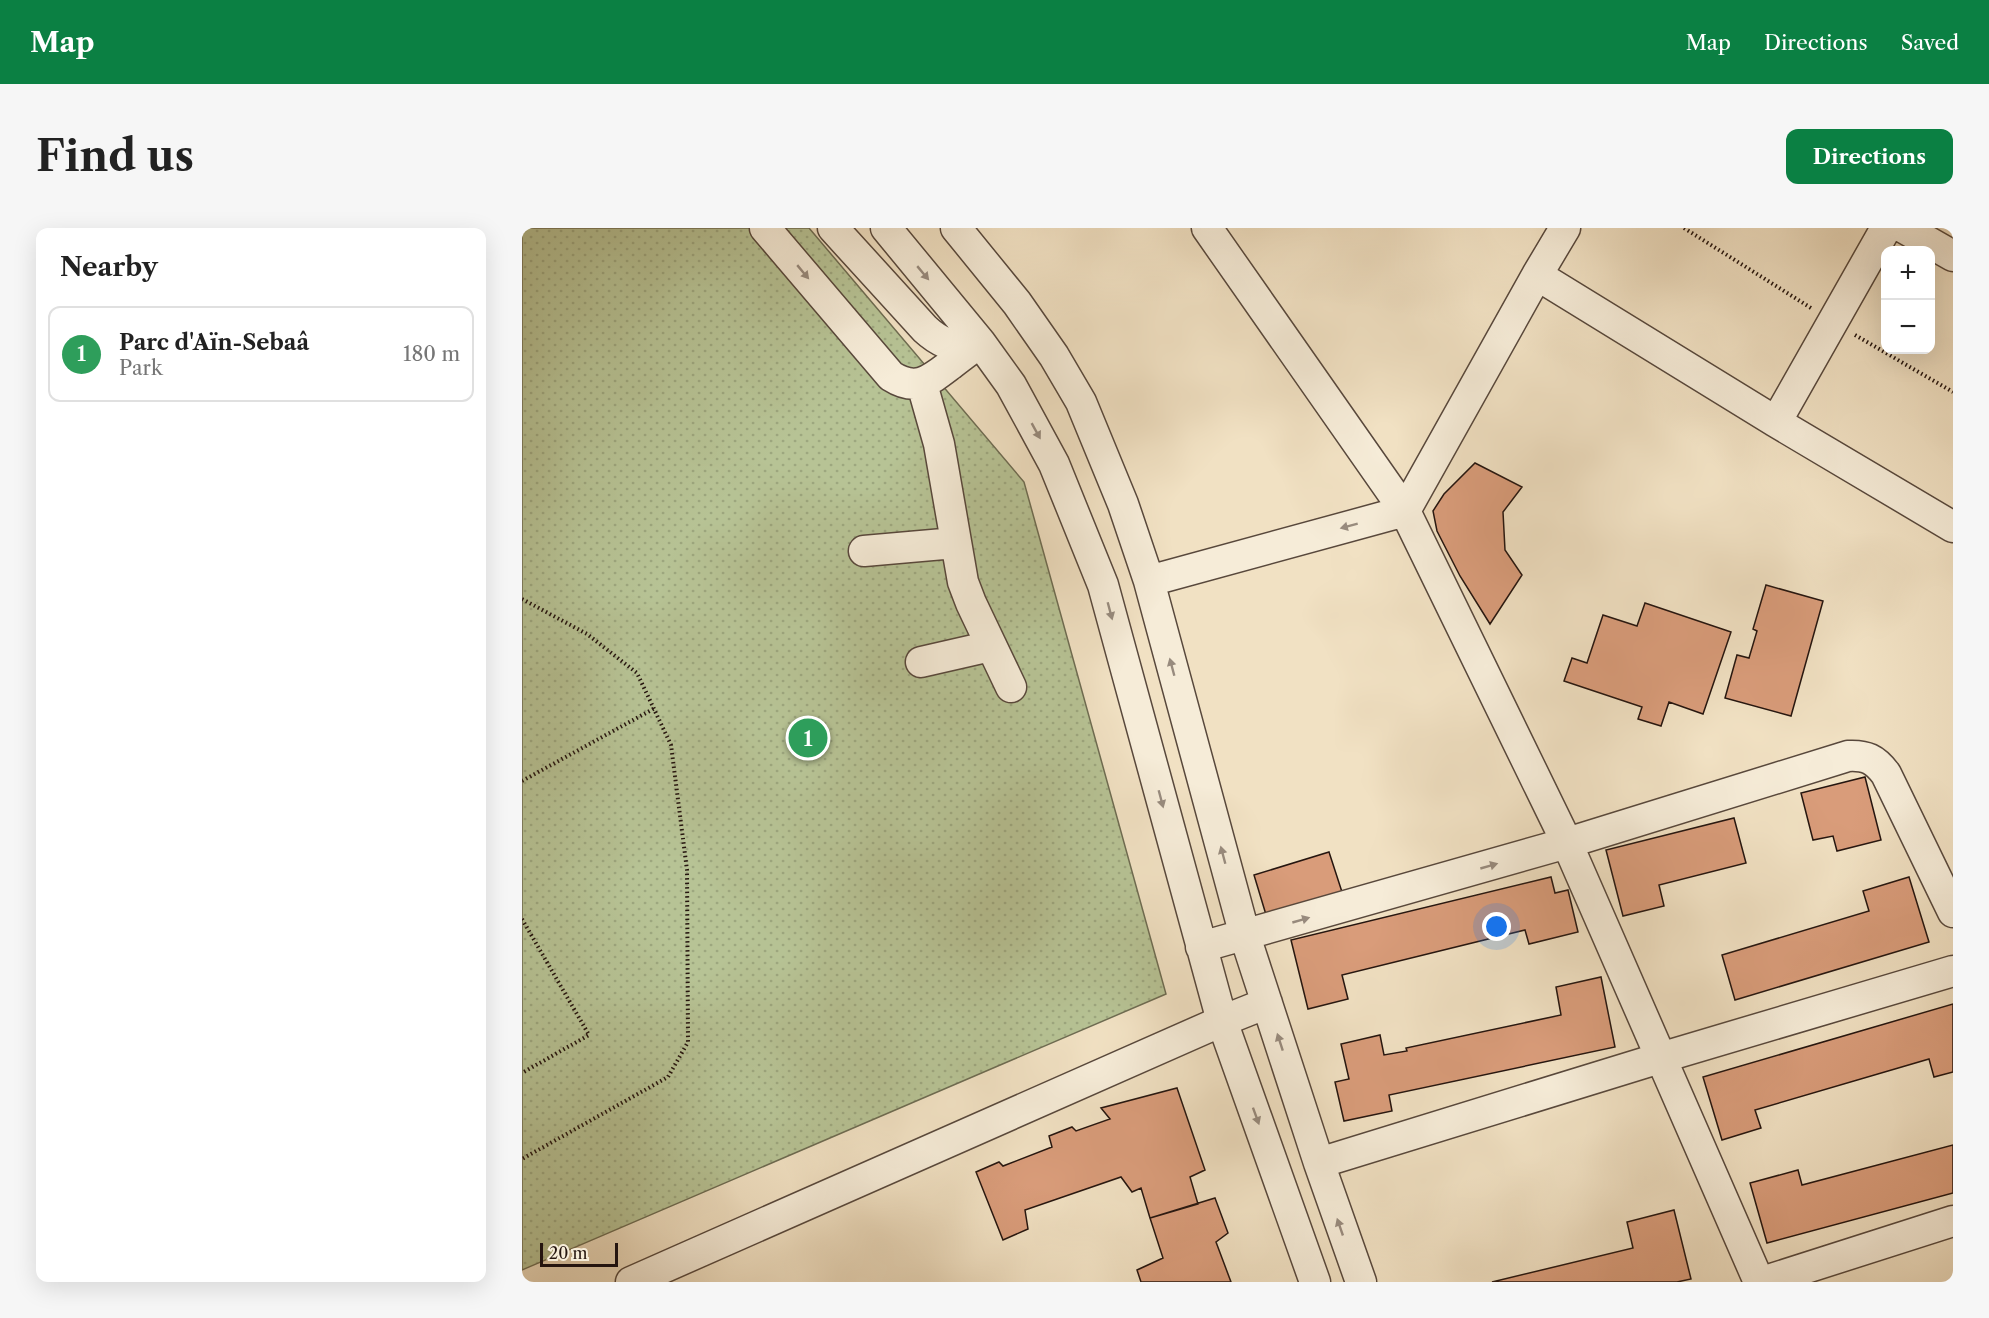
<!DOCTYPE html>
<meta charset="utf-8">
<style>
:root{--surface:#fff;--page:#f6f6f6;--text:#222;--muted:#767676;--line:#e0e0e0;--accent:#0b8043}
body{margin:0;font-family:"Libre Caslon Text",serif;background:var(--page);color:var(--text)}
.controls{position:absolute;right:18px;top:18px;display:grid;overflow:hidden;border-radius:12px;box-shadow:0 6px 24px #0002}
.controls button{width:54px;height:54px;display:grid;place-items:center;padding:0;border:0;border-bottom:2px solid var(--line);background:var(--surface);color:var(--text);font:30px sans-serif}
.scale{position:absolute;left:18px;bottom:15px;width:78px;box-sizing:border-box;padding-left:6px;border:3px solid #25150f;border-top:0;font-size:16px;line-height:21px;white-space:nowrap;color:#25150f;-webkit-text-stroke:4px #f6ecd8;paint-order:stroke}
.you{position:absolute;left:975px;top:699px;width:21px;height:21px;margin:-15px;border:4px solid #fff;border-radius:50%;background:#1a73e8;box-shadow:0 0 0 9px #1a73e833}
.badge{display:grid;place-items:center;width:39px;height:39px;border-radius:50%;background:var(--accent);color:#fff;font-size:20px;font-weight:700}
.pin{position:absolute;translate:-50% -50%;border:3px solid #fff;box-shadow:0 2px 6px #0006}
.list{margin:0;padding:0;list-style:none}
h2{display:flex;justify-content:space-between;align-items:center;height:78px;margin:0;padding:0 24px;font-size:26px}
h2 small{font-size:20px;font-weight:400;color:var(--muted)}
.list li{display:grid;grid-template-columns:39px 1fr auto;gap:18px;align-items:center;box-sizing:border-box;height:96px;margin:0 12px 12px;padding:0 12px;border:2px solid var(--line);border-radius:12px}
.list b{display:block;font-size:22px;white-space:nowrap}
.list p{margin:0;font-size:20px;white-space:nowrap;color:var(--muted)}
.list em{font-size:20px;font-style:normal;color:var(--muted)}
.map{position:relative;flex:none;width:1431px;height:1054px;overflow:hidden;border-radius:12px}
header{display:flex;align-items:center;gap:36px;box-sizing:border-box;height:84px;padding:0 30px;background:var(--accent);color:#fff}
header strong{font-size:28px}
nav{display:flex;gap:33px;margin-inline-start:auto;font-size:21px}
.intro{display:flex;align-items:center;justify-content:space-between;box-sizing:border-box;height:144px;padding:0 36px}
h1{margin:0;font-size:42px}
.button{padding:15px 27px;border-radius:12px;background:var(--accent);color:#fff;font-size:21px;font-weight:700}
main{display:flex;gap:36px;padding:0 36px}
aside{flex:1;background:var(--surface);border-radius:12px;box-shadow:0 6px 24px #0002}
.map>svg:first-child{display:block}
.park{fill:url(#park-dots);stroke:#6e6c52;stroke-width:1.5}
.building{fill:#d99c7a;stroke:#25150f;stroke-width:1.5}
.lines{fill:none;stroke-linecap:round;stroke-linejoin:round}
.minor-casing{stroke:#58483c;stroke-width:33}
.path{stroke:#25150f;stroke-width:4;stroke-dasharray:1.5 3;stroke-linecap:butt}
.minor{stroke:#f6ecd8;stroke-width:30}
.oneway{fill:#988b7e}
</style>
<header>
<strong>Map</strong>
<nav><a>Map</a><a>Directions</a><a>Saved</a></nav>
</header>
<div class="intro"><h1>Find us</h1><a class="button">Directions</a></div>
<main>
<aside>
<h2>Nearby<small></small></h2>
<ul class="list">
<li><span class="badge" style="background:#2e9e5b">1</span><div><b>Parc d'Aïn-Sebaâ</b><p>Park</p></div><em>180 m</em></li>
</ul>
</aside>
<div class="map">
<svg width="1431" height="1054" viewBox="0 0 1431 1054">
<defs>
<pattern id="park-dots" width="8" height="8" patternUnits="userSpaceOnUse" patternTransform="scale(1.5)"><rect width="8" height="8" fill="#b7c395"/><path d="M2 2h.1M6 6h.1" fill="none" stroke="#9da77f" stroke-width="1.8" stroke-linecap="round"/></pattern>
</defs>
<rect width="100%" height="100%" fill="#f1e1c3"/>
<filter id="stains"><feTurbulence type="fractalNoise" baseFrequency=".00333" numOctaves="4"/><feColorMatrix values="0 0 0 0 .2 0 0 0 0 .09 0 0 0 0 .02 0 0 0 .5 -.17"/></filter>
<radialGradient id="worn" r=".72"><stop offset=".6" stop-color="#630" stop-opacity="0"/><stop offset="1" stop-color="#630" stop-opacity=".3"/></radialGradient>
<path class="park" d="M0,0H287L502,254L644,766L0,1042Z"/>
<path class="building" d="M953,235L1000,259L981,284L983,322L1000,347L968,396L938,348L915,303L911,283L922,266Z
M1244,357L1301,373L1269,488L1203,470L1215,427L1227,430L1235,403L1231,401Z
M1123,375L1209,404L1181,486L1147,474L1139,498L1116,491L1120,479L1042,453L1050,430L1065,435L1081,387L1115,398Z
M1343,549L1359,612L1315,623L1311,608L1291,612L1279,565Z
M1212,590L1224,635L1137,657L1142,678L1101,688L1084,622Z
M807,624L821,667L745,690L732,647Z
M1029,649L1033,665L1046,662L1056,704L1007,716L1003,702L820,747L826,771L786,781L769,712Z
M1387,649L1407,714L1213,772L1200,727L1347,683L1341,663Z
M1079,749L1093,819L867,867L870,883L822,893L813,854L827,851L819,816L858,807L862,827L885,823L884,820L1039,787L1034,759Z
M1431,776V844L1412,849L1407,831L1233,882L1239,900L1200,912L1181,849Z
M655,860L683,942L668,949L676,976L628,990L619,960L610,964L599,949L503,982L506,1001L481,1012L454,944L477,934L481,938L530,919L527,908L550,899L554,903L588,891L579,880Z
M1431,917V965L1245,1015L1228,955L1276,942L1280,957Z
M693,970L706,1005L694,1014L709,1054H619L615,1042L641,1030L628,990Z
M1152,982L1169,1051L1155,1054H970L1111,1020L1105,994Z"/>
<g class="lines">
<defs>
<path id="minor" d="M243,0L369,148C394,164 407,153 428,137C438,129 448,122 458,114
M311,0L403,101C417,114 430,119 449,121
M364,0L458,114L489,157L532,236L581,357L700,793L793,1054
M434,0L495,75L532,128L559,174L601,276L627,353L723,708L797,935L839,1054
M685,0L883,283L1045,615L1237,1054
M1382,0L1431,28
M1015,47L1254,194L1431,299
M400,156L417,216L441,354L449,375L489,459
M1254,194L1364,0
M342,323L433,315
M627,353L883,283L1015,47L1043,0
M399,434L469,418
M679,719L1045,615L1326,528C1344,527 1353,531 1364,546L1431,684
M797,935L1138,830L1431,743
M109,1054L700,793L745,775
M1240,1054L1431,993"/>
</defs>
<use href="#minor" class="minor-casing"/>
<path class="path" d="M1162,0L1289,80
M1333,107L1431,164
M0,371L65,406L115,445L149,517L165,642L166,814L146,849L0,931
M0,553L133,480
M0,691L67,807L0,845"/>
<use href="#minor" class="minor"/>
</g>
<defs><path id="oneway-solid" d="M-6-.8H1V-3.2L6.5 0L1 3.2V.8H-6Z" transform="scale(1.5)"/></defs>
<g class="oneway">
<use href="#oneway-solid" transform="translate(281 44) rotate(50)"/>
<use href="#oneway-solid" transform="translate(401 45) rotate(50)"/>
<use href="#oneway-solid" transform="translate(514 203) rotate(61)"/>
<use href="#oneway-solid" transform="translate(827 298) rotate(165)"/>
<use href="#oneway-solid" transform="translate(588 383) rotate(75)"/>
<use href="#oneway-solid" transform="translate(650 439) rotate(-105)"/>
<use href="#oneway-solid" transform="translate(639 571) rotate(75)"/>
<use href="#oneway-solid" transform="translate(701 627) rotate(-105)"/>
<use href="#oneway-solid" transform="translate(967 638) rotate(-16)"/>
<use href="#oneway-solid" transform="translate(779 692) rotate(-16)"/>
<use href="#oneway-solid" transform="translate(758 814) rotate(-108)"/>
<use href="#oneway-solid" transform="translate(734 888) rotate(70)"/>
<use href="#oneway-solid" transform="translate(818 999) rotate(-109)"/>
</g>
<rect width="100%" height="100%" filter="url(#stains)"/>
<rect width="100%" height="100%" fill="url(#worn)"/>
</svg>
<div class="controls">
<button>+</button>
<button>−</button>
</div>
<div class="scale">20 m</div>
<div class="you"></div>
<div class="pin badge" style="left:286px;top:510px;background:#2e9e5b">1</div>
</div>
</main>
